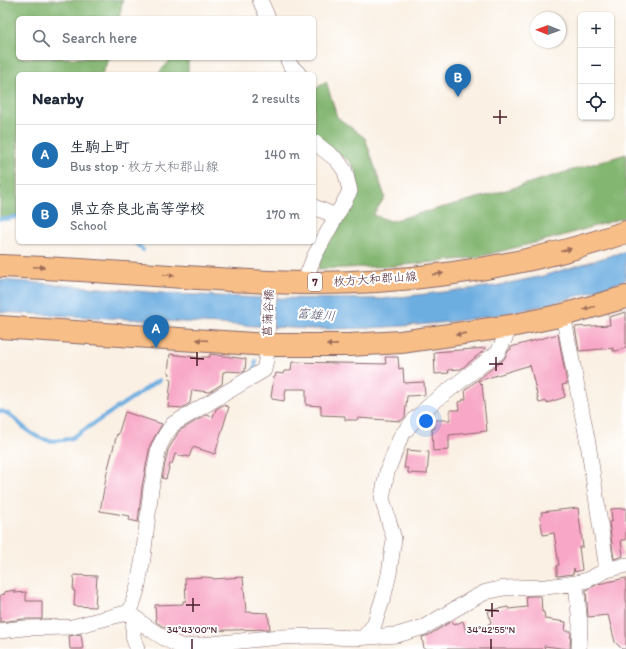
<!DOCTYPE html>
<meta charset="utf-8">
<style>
:root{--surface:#fff;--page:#f6f6f7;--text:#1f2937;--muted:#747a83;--line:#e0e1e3;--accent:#1f6fb2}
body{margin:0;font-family:Itim,"Klee One",sans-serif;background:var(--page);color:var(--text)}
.controls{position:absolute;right:12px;top:12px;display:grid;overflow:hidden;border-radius:6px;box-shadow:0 1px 3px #0004}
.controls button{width:36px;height:36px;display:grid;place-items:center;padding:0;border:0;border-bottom:1px solid var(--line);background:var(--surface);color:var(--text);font:20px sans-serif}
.compass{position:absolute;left:530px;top:12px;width:36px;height:36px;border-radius:50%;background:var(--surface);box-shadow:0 1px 3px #0004;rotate:271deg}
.you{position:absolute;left:426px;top:421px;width:14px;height:14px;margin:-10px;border:3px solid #fff;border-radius:50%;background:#1a73e8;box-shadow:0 0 0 6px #1a73e833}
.badge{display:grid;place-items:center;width:26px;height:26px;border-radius:50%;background:var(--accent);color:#fff;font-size:13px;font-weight:700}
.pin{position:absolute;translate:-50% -33px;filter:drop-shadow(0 1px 2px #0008)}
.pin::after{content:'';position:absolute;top:21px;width:14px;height:12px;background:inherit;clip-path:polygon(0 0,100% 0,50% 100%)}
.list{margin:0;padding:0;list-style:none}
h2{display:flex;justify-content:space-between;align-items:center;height:52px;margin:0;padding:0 16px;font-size:17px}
h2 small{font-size:13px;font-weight:400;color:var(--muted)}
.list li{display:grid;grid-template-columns:26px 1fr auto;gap:12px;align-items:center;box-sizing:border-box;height:60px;padding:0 16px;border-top:1px solid var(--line)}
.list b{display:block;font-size:15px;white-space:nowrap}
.list p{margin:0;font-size:13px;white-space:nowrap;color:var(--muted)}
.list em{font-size:13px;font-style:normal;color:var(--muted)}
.icon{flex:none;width:22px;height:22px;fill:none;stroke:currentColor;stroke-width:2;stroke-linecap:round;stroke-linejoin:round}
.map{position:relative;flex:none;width:626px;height:649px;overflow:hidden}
.search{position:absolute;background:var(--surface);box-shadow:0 1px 3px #0004;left:16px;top:16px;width:300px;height:44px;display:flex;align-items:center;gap:10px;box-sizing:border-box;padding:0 14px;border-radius:6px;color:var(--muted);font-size:15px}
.panel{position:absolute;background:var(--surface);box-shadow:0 1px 3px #0004;left:16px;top:72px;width:300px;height:172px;border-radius:6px}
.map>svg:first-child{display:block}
.forest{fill:#83b671;stroke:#666a4e}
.water{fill:#6daee1;stroke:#5c6686}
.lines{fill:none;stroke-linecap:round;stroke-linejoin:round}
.stream{stroke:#6daee1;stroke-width:4}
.building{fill:#f8a7c6}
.street-casing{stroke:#88686b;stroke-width:16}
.primary-casing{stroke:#88686b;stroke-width:24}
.street{stroke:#fff;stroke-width:15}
.primary{stroke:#f7be87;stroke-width:22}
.oneway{fill:#a06e59}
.ticks{fill:none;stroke:#4a1f2b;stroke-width:1.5}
.labels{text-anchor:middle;stroke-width:4;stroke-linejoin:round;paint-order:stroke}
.shield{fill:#fff;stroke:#80626b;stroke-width:1}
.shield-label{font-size:11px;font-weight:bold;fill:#4a1f2b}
.street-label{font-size:12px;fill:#4a1f2b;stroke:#fff}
.water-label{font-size:13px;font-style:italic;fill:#585874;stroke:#fff}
.ticks-label{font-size:10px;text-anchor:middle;fill:#4a1f2b;stroke:#fff;stroke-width:4;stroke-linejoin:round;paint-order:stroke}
</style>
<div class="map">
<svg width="626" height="649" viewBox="0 0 626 649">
<rect width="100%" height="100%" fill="#fff"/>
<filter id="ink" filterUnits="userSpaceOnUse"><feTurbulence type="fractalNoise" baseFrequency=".025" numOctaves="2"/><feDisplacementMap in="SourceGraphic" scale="8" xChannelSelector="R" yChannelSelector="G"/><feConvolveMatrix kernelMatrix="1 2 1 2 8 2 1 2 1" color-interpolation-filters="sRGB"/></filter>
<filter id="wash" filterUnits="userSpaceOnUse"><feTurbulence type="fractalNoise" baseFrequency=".012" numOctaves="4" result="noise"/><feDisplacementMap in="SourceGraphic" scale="16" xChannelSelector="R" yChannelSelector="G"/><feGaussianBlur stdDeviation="0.9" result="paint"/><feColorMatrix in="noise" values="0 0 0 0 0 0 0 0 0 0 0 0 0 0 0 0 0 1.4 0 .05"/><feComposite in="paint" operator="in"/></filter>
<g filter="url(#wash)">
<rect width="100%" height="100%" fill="#faf0e3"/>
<path class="forest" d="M0,0H123L119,18H18V58H109L102,74H18V214L2,219L0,218Z
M172,58H188V74H158Z
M326,81L337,117L365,138L385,197L373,215L391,221L493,194L626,154V217L558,237L474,258L394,266L318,269L324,247L356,195L357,174L350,161L324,146L314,134V95L316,89Z"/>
<path class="water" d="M626,251V280C595,291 564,301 532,308C461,324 384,329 311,329L0,312V280L174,294L262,298L383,299L495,286L543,276Z"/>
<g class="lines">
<path class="stream" d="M0,219H8L18,216
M134,242L143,250
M254,371L256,361
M0,411C8,412 13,417 18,422C35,439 49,445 72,438L159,380"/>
</g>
<g id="blocks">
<path class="building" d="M626,312V348L616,351H613V348L579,351L575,327L610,325L609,317Z
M558,334L567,384L562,385L565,397L547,403V401L539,403L530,365L478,381L482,385L487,431L449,435V450L433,451L432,429L435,428V420H450V410H459L458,402L463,401V399H466L465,390L504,359L509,350L511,349V347Z
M487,348L461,369L448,370L449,373L435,374L434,352Z
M170,354L201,358L202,357H210V354L246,359L245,371L243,372L226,371L225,372H223L222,384L209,392L192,390L190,403L182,408L168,407L171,379H169L170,373H168Z
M385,357H398L399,369L403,368L404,383L424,382L425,395L407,396L405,417L401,421L358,418L357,420H345V416L321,415V406L306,405V389H286L284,401L272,399V397H271L274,377H275L276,373L283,374L284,371H291L292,362L386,364Z
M223,405L229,407L215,454L193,447L189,457L185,456L184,457L175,454L172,464H170L166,479L162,478L168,450L179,431L206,415L213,417L216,409Z
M125,412L162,424L150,445L142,487L138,522L129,520L130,516L100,511L107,472L117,434L118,435Z
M407,450L429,452L427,474L408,473V468H404Z
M578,508L583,547H579L582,570L575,572L574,568L573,574L557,576V565H559L554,533L543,535L540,517L542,516L541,512Z
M626,508V540H621L623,556L614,559L609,522L612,521L611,509Z
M74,575L97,576L95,607L74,606L75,591H73Z
M206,577L213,578V579L243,577L246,612L268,613L270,629L195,631V634H179V627L165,628L156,622L155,605L183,604V601H186L185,578Z
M626,578V649H622L615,642L608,615L588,617L586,590L598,584Z
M15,590V593L26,592V601H42V619H23L0,622V595L5,594L4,592Z
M526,596H541L542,612H544L545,619L566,622L565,631H571L570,649L544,646L545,649H424L422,637L429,635L452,621L454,625L463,621L466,632L488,626V624L491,623L488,611L508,607L509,609L527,607Z
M81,634L83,649H70L69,636Z"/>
</g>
</g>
<g filter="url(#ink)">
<use href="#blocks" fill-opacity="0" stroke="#88686b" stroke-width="1"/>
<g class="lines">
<defs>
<path id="street" d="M260,0L268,18
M287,58L290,65L299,74
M314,207L336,216
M304,282L315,255L350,191L345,171L337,160L314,142
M563,315L588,443L607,570
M576,583L580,625L579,649
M130,612C140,624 168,642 183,647L279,637L316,636L354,638L397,635L424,627L474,598L486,592L504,588L546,587L576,583L587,580L607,570L626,565
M134,618L133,636L137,649
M0,631L24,628L72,627L130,612L137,590L143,558L151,489L156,463L159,447L166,434L173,424L264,370L266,360L270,282
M364,637L374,625L384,595L389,574L394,539L382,498L387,472L401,436L415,419L431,404L498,352L511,326"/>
<path id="primary" d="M0,266C90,269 180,278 269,282C387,287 515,271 626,232
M0,327L267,345H349L401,342L511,326L563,315L626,297"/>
</defs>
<use href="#street" class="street-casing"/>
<use href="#primary" class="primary-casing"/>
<use href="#street" class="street"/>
<use href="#primary" class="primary"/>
</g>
<defs><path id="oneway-solid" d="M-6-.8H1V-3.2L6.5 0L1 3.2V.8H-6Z"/></defs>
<g class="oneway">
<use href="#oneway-solid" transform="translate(566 250) rotate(-15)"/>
<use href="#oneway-solid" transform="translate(39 267) rotate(2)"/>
<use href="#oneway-solid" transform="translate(438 274) rotate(-6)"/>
<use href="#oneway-solid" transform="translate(169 275) rotate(4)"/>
<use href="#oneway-solid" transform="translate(589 308) rotate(165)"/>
<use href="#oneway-solid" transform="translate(461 334) rotate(172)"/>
<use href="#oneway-solid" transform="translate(202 340) rotate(-176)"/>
<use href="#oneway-solid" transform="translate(332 345) rotate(179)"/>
</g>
</g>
<path class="ticks" d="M493,117H507M500,124V110M190,358L204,359M489,364H503M197,366V352M496,371V357M186,605H200M485,610L499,611M193,612V598M492,617V603M192,649V639M491,649V639"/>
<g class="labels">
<rect class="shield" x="308" y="273" width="14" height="18" rx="3"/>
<g class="shield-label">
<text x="315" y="286">7</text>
</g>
<g class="street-label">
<text transform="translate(375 279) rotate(-4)" y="4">枚方大和郡山線</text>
<text transform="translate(268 313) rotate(-87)" y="4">菖蒲谷橋</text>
</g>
<g class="water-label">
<text transform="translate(316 314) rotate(5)" y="5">富雄川</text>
</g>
</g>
<g class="ticks-label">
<text x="192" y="633">34°43'00"N</text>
<text x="491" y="633">34°42'55"N</text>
</g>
</svg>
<div class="controls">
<button>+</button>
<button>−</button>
<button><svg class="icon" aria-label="locate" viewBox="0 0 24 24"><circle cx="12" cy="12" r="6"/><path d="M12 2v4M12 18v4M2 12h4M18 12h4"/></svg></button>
</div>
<svg class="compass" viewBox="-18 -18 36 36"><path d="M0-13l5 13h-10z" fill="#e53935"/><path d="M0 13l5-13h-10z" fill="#747a83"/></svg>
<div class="you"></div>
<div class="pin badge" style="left:156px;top:348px">A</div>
<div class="pin badge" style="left:458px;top:97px">B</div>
<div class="search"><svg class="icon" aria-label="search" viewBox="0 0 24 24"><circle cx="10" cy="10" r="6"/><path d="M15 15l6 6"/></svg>Search here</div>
<section class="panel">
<h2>Nearby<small>2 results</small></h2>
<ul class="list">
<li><span class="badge">A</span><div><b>生駒上町</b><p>Bus stop · 枚方大和郡山線</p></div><em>140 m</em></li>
<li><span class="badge">B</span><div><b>県立奈良北高等学校</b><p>School</p></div><em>170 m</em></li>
</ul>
</section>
</div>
